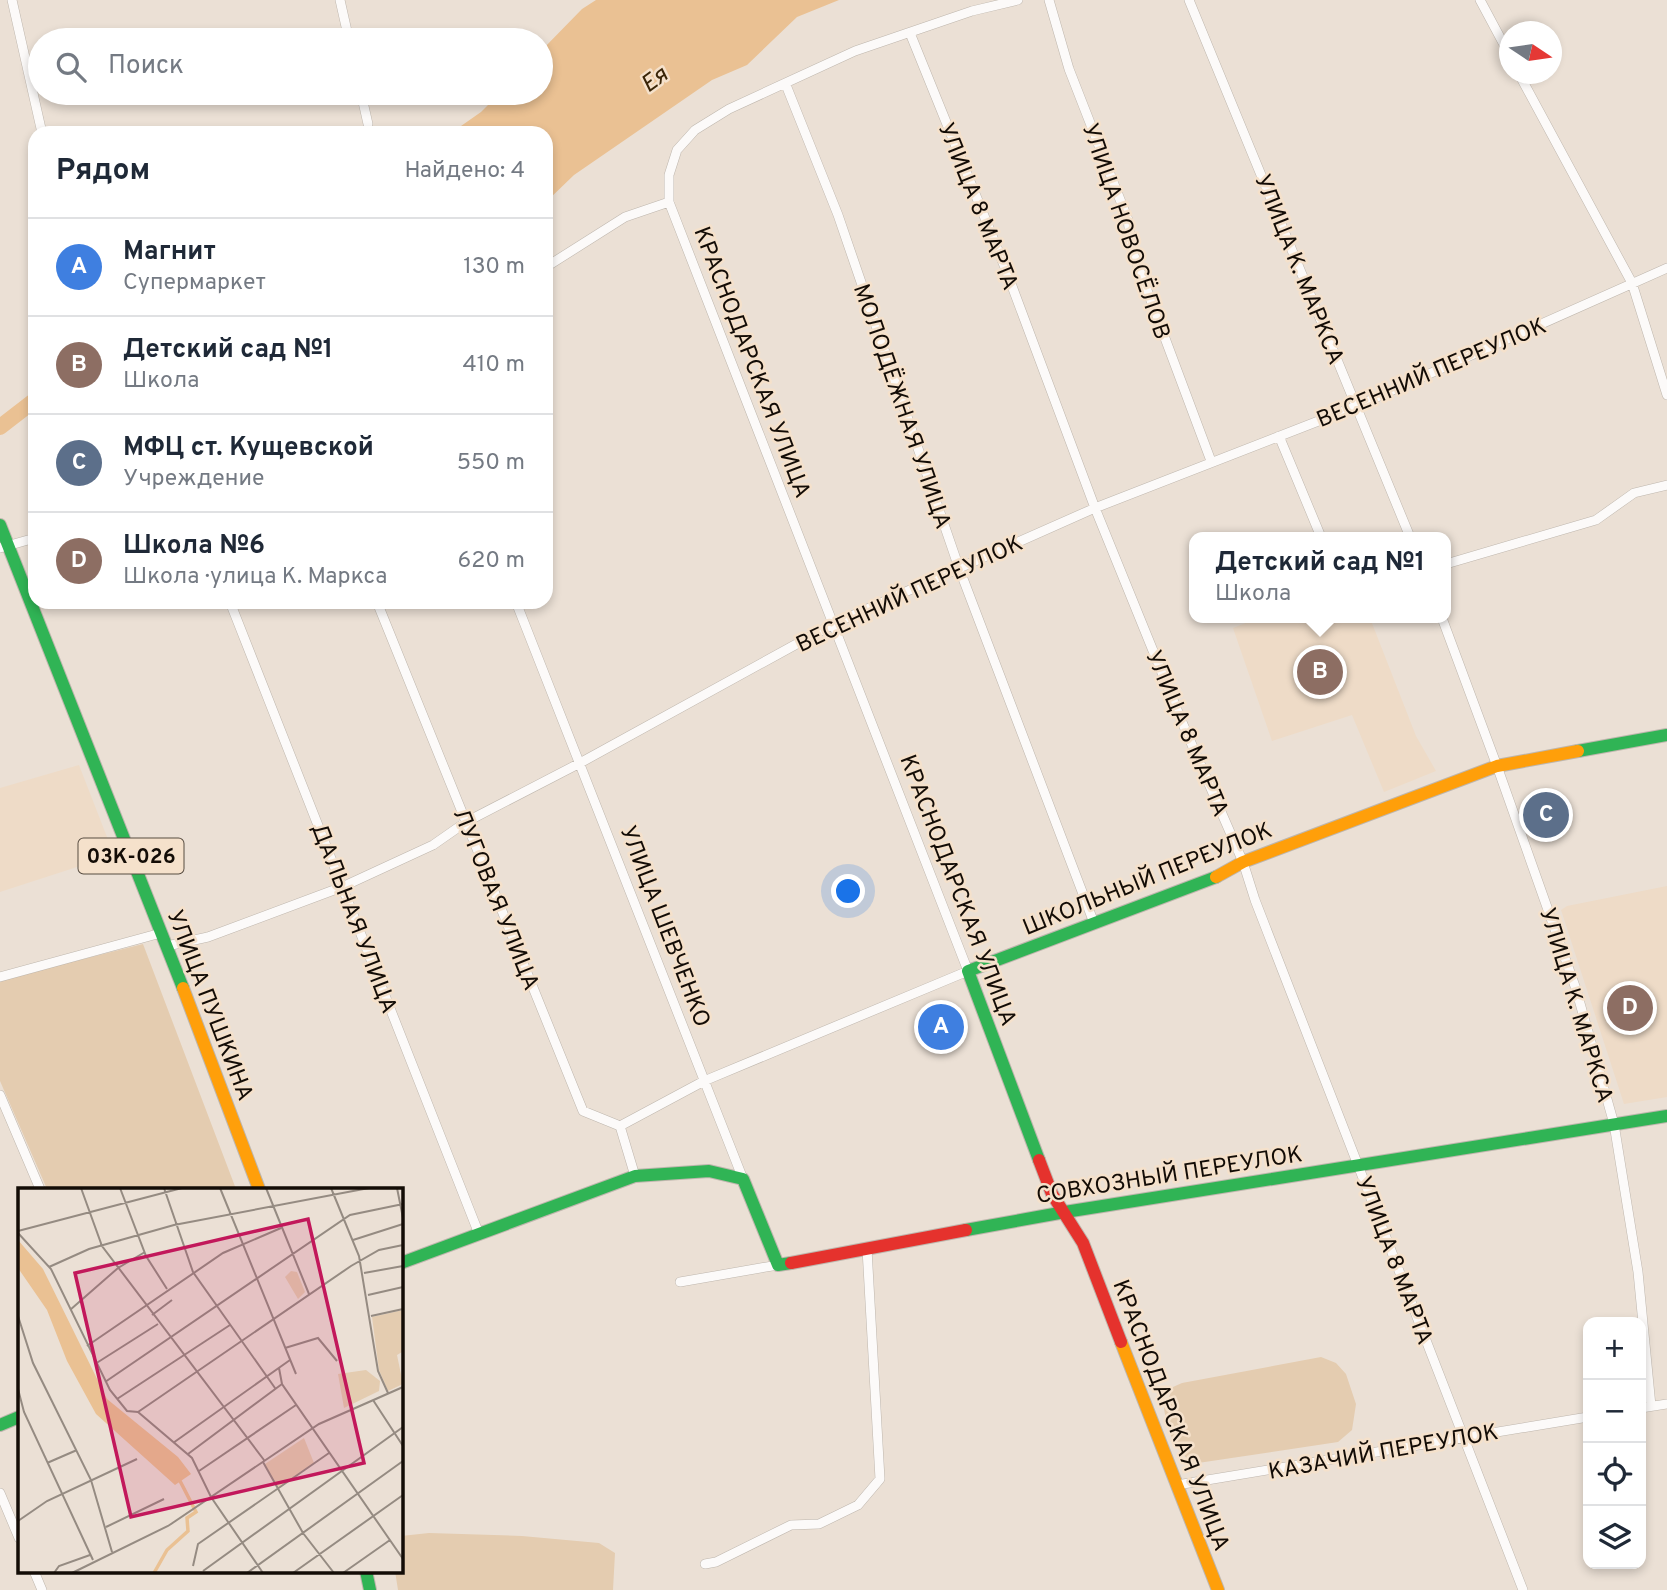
<!DOCTYPE html>
<html lang="ru">
<meta charset="utf-8">
<style>
:root{--surface:#fff;--page:#f2f2f3;--text:#1f2937;--muted:#747a83;--line:#e0e1e3;--accent:#5f564e}
body{margin:0;font-family:Overpass,sans-serif;background:var(--page);color:var(--text)}
.controls{position:absolute;right:21px;bottom:21px;display:grid;overflow:hidden;border-radius:14px;box-shadow:0 4px 10px #0003}
.controls button{width:63px;height:63px;display:grid;place-items:center;padding:0;border:0;border-bottom:2px solid var(--line);background:var(--surface);color:var(--text);font:35px sans-serif}
.compass{position:absolute;left:1499px;top:21px;width:63px;height:63px;border-radius:50%;background:var(--surface);box-shadow:0 4px 10px #0003;rotate:103deg}
.you{position:absolute;left:849px;top:892px;width:24px;height:24px;margin:-18px;border:5px solid #fff;border-radius:50%;background:#1a73e8;box-shadow:0 0 0 10px #1a73e833}
.badge{display:grid;place-items:center;width:46px;height:46px;border-radius:50%;background:var(--accent);color:#fff;font-size:23px;font-weight:700}
.pin{position:absolute;translate:-50% -50%;border:4px solid #fff;box-shadow:0 2px 7px #0006}
.popup{position:absolute;left:1189px;top:532px;width:262px;height:91px;box-sizing:border-box;display:grid;place-content:center;border-radius:14px;background:var(--surface);filter:drop-shadow(0 2px 5px #0005);font-size:23px;white-space:nowrap;color:var(--muted)}
.popup b{font-size:26px;color:var(--text)}
.popup::after{content:'';position:absolute;left:50%;top:100%;margin-left:-14px;border:14px solid transparent;border-top-color:var(--surface)}
.list{margin:0;padding:0;list-style:none}
h2{display:flex;justify-content:space-between;align-items:center;height:91px;margin:0;padding:0 28px;font-size:30px}
h2 small{font-size:23px;font-weight:400;color:var(--muted)}
.list li{display:grid;grid-template-columns:46px 1fr auto;gap:21px;align-items:center;box-sizing:border-box;height:98px;padding:0 28px;border-top:2px solid var(--line)}
.list b{display:block;font-size:26px;white-space:nowrap}
.list p{margin:0;font-size:23px;white-space:nowrap;color:var(--muted)}
.list em{font-size:23px;font-style:normal;color:var(--muted)}
.icon{flex:none;width:38px;height:38px;fill:none;stroke:currentColor;stroke-width:2;stroke-linecap:round;stroke-linejoin:round}
.map{position:relative;flex:none;width:1667px;height:1590px;overflow:hidden}
.search{position:absolute;background:var(--surface);box-shadow:0 4px 10px #0003;left:28px;top:28px;width:525px;height:77px;display:flex;align-items:center;gap:18px;box-sizing:border-box;padding:0 24px;border-radius:38px;color:var(--muted);font-size:26px}
.panel{position:absolute;background:var(--surface);box-shadow:0 4px 10px #0003;left:28px;top:126px;width:525px;height:483px;border-radius:21px}
.map>svg:first-child{display:block}
.built{fill:#eedbc7}
.green{fill:#e4ccb0}
.water{fill:#eac193}
.lines{fill:none;stroke-linecap:round;stroke-linejoin:round}
.river{stroke:#eac193;stroke-width:16}
.street-casing{stroke:#beb6ad;stroke-width:10}
.fast-casing{stroke:#beb6ad;stroke-width:14}
.slow-casing{stroke:#beb6ad;stroke-width:14}
.jam-casing{stroke:#beb6ad;stroke-width:14}
.street{stroke:#fcfaf9;stroke-width:9}
.fast{stroke:#30b455;stroke-width:12}
.slow{stroke:#ff9f0a;stroke-width:12}
.jam{stroke:#e5322d;stroke-width:12}
.labels{text-anchor:middle;stroke-width:5;stroke-linejoin:round;paint-order:stroke}
.shield{fill:#f5e1cb;stroke:#574c41;stroke-width:2}
.shield-label{font-size:21px;font-weight:bold;fill:#130c06}
.street-label{font-size:23px;fill:#130c06;stroke:#f5e1cb}
.water-label{font-size:24px;font-style:italic;fill:#3a2508;stroke:#f5e1cb}
.inset-river{fill:none;stroke:#eac193;stroke-width:3.5}
.inset-road{fill:none;stroke:#958b82;stroke-width:2}
.view{fill:#c2185b;fill-opacity:0.15;stroke:#c2185b;stroke-width:3.5}
.inset-edge{fill:none;stroke:#130c06;stroke-width:3.5}
</style>
<div class="map">
<svg width="1667" height="1590" viewBox="0 0 1667 1590">
<rect width="100%" height="100%" fill="#ebe0d5"/>
<path class="built" d="M1258,618H1370L1416,736L1436,771L1384,792L1352,715L1272,741L1233,628Z
M79,765L114,855L0,892V788Z
M1667,886V1097L1624,1104L1561,910L1567,906Z"/>
<path class="green" d="M143,944L236,1189H47L0,1081V980Z
M1321,1357L1336,1363L1346,1374L1356,1404L1352,1430L1338,1442L1198,1463C1175,1457 1168,1431 1164,1409L1173,1387L1182,1383Z
M429,1533L522,1536L599,1543L615,1553L613,1590H398L395,1571H401V1536Z"/>
<path class="water" d="M596,0H839L797,17L747,65L712,80L574,175L546,202V133H451L481,112L500,93H541V51L582,9Z"/>
<g class="lines">
<path class="river" d="M0,427L35,400"/>
<defs>
<path id="street" d="M12,0L42,133
M340,0L349,40
M1049,0L1069,69L1128,220L1132,250L1211,461
M1189,0L1410,537
M1480,0L1510,56
M910,33L1006,270L1095,508L1182,722L1243,862L1255,900L1523,1590
M1519,74L1632,283L1667,395
M786,85L838,215L959,568L1094,923
M361,93L368,124
M546,267L625,217L669,202V175L677,150L695,130L729,109L855,51L972,11L1018,0
M1279,436L1321,537
M0,548L35,538
M1446,564L1596,520L1634,493L1667,485
M230,602L479,1234
M377,602L583,1111L620,1126L635,1176
M516,602L743,1179
M1442,618L1497,766L1576,989L1614,1124L1638,1272L1651,1406
M167,946L208,937L342,887L433,845L466,822L580,763L833,624L1095,508L1357,406L1667,268
M0,977L161,933
M0,1095L40,1189
M620,1126L704,1081L968,971L669,202
M680,1282L778,1265
M1641,1408L1667,1404
M1177,1485L1588,1417
M0,1493L19,1538
M705,1564L716,1562L791,1525L819,1524L858,1505L880,1479L867,1249
M34,1571L42,1590"/>
<path id="fast" d="M0,525L183,988
M1578,751L1667,735
M1039,1160L968,971L1216,877
M966,1230L1065,1212L1667,1116
M401,1263L635,1176L709,1171L743,1179L778,1265L791,1263
M0,1425L19,1417
M366,1571L370,1590"/>
<path id="slow" d="M1216,877L1243,862L1497,766L1578,751
M183,988L259,1189
M1121,1342L1218,1590"/>
<path id="jam" d="M1039,1160L1052,1194L1083,1243L1121,1342
M791,1263L966,1230"/>
</defs>
<use href="#street" class="street-casing"/>
<use href="#fast" class="fast-casing"/>
<use href="#slow" class="slow-casing"/>
<use href="#jam" class="jam-casing"/>
<use href="#street" class="street"/>
<use href="#fast" class="fast"/>
<use href="#slow" class="slow"/>
<use href="#jam" class="jam"/>
</g>
<g class="labels">
<rect class="shield" x="78.5" y="838.5" width="105" height="35" rx="5"/>
<g class="shield-label">
<text x="131" y="863">03К-026</text>
</g>
<g class="street-label">
<text transform="translate(979 206) rotate(68)" y="8">УЛИЦА 8 МАРТА</text>
<text transform="translate(1127 231) rotate(71)" y="8">УЛИЦА НОВОСЁЛОВ</text>
<text transform="translate(1300 269) rotate(68)" y="8">УЛИЦА К. МАРКСА</text>
<text transform="translate(753 362) rotate(69)" y="8">КРАСНОДАРСКАЯ УЛИЦА</text>
<text transform="translate(1431 372) rotate(-23)" y="8">ВЕСЕННИЙ ПЕРЕУЛОК</text>
<text transform="translate(903 406) rotate(71)" y="8">МОЛОДЁЖНАЯ УЛИЦА</text>
<text transform="translate(909 593) rotate(-25)" y="8">ВЕСЕННИЙ ПЕРЕУЛОК</text>
<text transform="translate(1188 733) rotate(67)" y="8">УЛИЦА 8 МАРТА</text>
<text transform="translate(1147 878) rotate(-22)" y="8">ШКОЛЬНЫЙ ПЕРЕУЛОК</text>
<text transform="translate(959 890) rotate(69)" y="8">КРАСНОДАРСКАЯ УЛИЦА</text>
<text transform="translate(497 899) rotate(68)" y="8">ЛУГОВАЯ УЛИЦА</text>
<text transform="translate(355 918) rotate(69)" y="8">ДАЛЬНАЯ УЛИЦА</text>
<text transform="translate(666 926) rotate(69)" y="8">УЛИЦА ШЕВЧЕНКО</text>
<text transform="translate(211 1005) rotate(69)" y="8">УЛИЦА ПУШКИНА</text>
<text transform="translate(1577 1005) rotate(73)" y="8">УЛИЦА К. МАРКСА</text>
<text transform="translate(1169 1174) rotate(-9)" y="8">СОВХОЗНЫЙ ПЕРЕУЛОК</text>
<text transform="translate(1395 1260) rotate(69)" y="8">УЛИЦА 8 МАРТА</text>
<text transform="translate(1172 1415) rotate(69)" y="8">КРАСНОДАРСКАЯ УЛИЦА</text>
<text transform="translate(1383 1451) rotate(-10)" y="8">КАЗАЧИЙ ПЕРЕУЛОК</text>
</g>
<g class="water-label">
<text transform="translate(654 79) rotate(-36)" y="8">Ея</text>
</g>
</g>
<g transform="translate(18 1188)">
<rect width="385" height="385" fill="#ebe0d5"/>
<path d="M273,83L279,84L287,104L280,111L267,89ZM385,122L384,164L379,167L385,196L370,203L361,182L354,129ZM348,182L362,193L361,203L326,220L320,186ZM286,250L296,275L260,301L247,276Z" fill="#e4ccb0"/>
<path d="M0,52L25,81L89,211L160,269L173,286L157,297L78,226L49,173L29,122L0,80Z" fill="#eac193"/>
<path class="inset-river" d="M136,385L149,362L170,343L169,330L178,324L161,291"/>
<path class="inset-road" d="M63,0L84,58L246,272M102,0L128,68L149,101M146,0L175,84L257,200M202,0L278,186M248,0L291,106M313,0L341,68L360,183L370,205M379,0L385,30M0,43L164,0M0,45L33,81L92,202L109,223L120,224L174,270L193,309L245,385M335,52L385,36M31,79L71,61L156,37L351,0M346,85L385,78M350,107L385,99M52,122L100,80L127,64M134,127L154,112M0,128L15,175L73,292L94,364M353,128L385,121M69,158L205,65L263,40M267,160L300,150L319,173M77,176L140,136M261,180L264,196L385,371M87,194L332,27L385,16M0,201L6,224L75,372M99,211L212,137M355,212L385,258M120,224L333,78L361,62L385,57M155,255L272,172M170,266L264,196M245,274L285,345L316,385M29,275L59,262M181,283L278,217M0,333L29,313L119,271M88,339L146,311M175,378L180,356L311,265M185,383L385,239M36,385L41,378L72,367M54,385L150,338L301,236L385,199M229,385L385,273M275,385L385,307M325,385L372,352"/>
<path class="view" d="M290,31L346,275L113,329L57,85Z"/>
<rect width="385" height="385" class="inset-edge"/>
</g>
</svg>
<div class="controls">
<button>+</button>
<button>−</button>
<button><svg class="icon" aria-label="locate" viewBox="0 0 24 24"><circle cx="12" cy="12" r="6"/><path d="M12 2v4M12 18v4M2 12h4M18 12h4"/></svg></button>
<button><svg class="icon" aria-label="layers" viewBox="0 0 24 24"><path d="M12 4l9 5-9 5-9-5zM3 14l9 5 9-5"/></svg></button>
</div>
<svg class="compass" viewBox="-18 -18 36 36"><path d="M0-13l5 13h-10z" fill="#e53935"/><path d="M0 13l5-13h-10z" fill="#747a83"/></svg>
<div class="you"></div>
<div class="pin badge" style="left:941px;top:1027px;background:#3f7fe0">A</div>
<div class="pin badge" style="left:1320px;top:672px;background:#8d6e63">B</div>
<div class="popup"><b>Детский сад №1</b>Школа</div>
<div class="pin badge" style="left:1546px;top:815px;background:#5c6f8a">C</div>
<div class="pin badge" style="left:1630px;top:1008px;background:#8d6e63">D</div>
<div class="search"><svg class="icon" aria-label="search" viewBox="0 0 24 24"><circle cx="10" cy="10" r="6"/><path d="M15 15l6 6"/></svg>Поиск</div>
<section class="panel">
<h2>Рядом<small>Найдено: 4</small></h2>
<ul class="list">
<li><span class="badge" style="background:#3f7fe0">A</span><div><b>Магнит</b><p>Супермаркет</p></div><em>130 m</em></li>
<li><span class="badge" style="background:#8d6e63">B</span><div><b>Детский сад №1</b><p>Школа</p></div><em>410 m</em></li>
<li><span class="badge" style="background:#5c6f8a">C</span><div><b>МФЦ ст. Кущевской</b><p>Учреждение</p></div><em>550 m</em></li>
<li><span class="badge" style="background:#8d6e63">D</span><div><b>Школа №6</b><p>Школа · улица К. Маркса</p></div><em>620 m</em></li>
</ul>
</section>
</div>
